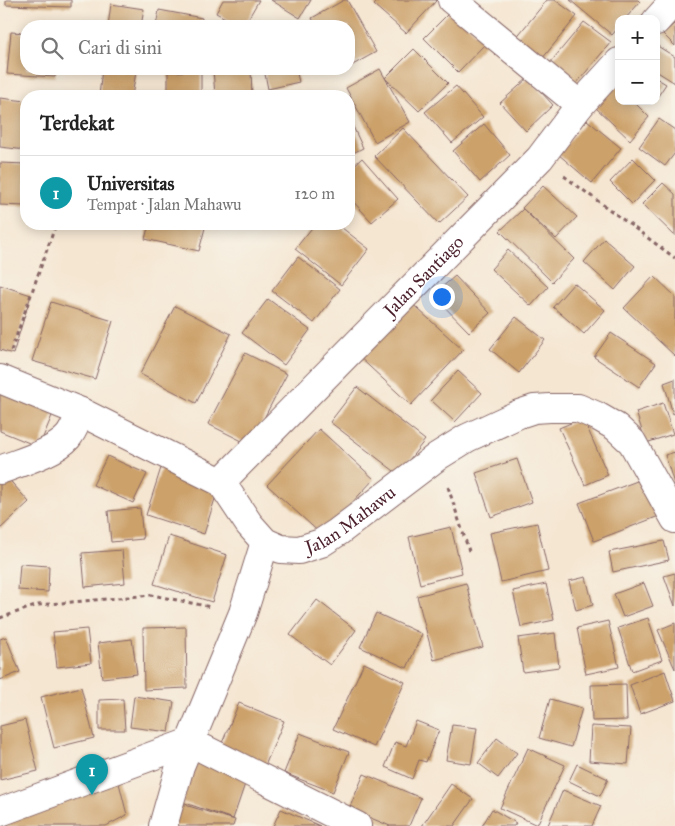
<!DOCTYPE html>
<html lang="id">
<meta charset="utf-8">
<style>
:root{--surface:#fff;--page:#f2f2f2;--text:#222;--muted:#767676;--line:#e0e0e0;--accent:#d1495b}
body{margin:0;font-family:"IM FELL Great Primer",serif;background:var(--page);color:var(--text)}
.controls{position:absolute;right:15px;top:15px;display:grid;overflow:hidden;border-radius:10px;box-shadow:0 2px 12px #0003}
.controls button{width:45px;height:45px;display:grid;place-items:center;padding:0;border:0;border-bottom:1px solid var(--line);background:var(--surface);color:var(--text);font:25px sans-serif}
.you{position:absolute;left:441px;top:296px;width:18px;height:18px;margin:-12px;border:4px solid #fff;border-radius:50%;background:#1a73e8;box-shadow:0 0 0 8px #1a73e833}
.badge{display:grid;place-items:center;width:32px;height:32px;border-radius:50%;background:var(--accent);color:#fff;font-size:16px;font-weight:700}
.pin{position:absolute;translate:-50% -41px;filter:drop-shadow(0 1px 2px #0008)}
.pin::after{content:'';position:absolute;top:26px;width:18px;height:15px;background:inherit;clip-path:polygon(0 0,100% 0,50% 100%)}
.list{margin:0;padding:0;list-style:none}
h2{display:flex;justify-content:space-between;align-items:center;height:65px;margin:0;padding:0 20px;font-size:21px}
h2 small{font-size:16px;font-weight:400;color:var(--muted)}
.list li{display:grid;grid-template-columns:32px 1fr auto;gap:15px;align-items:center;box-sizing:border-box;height:75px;padding:0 20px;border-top:1px solid var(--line)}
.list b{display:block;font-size:19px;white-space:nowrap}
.list p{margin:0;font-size:16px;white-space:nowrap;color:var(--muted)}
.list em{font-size:16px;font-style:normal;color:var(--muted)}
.icon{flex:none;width:28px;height:28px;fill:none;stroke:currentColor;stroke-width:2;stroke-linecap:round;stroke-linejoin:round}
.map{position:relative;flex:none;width:675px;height:826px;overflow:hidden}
.search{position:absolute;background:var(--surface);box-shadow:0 2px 12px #0003;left:20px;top:20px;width:335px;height:55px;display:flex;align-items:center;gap:12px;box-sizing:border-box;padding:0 18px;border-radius:20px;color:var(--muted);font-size:19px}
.panel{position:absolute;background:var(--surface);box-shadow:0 2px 12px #0003;left:20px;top:90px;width:335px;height:140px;border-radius:20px}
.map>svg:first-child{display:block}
.building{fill:#cca16a}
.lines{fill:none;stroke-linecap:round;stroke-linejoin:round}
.minor-casing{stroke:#866565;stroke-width:30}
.path{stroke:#866565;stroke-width:3;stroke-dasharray:4 4;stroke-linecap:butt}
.minor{stroke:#fff;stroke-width:28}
.labels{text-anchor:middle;stroke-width:4;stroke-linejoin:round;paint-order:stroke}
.street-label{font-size:18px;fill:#4a1f2b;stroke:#f7f3e8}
</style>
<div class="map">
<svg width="675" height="826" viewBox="0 0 675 826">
<rect width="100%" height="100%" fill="#f7f3e8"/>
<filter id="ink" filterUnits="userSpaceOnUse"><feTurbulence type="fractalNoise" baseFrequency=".02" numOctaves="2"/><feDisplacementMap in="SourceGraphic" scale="10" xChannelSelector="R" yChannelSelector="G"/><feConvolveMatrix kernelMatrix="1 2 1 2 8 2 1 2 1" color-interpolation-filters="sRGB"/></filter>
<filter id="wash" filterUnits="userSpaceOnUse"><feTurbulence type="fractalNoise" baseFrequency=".0096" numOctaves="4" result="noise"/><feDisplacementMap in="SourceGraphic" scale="20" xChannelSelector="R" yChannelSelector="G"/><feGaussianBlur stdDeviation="1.12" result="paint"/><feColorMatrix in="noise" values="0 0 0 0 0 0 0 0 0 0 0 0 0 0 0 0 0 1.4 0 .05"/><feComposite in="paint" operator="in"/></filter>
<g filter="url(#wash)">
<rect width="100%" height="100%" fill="#f5e6d2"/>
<g id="blocks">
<path class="building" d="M6,0H71V7L6,5Z
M223,0H259L244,26H240L216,13Z
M271,0H311L300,18Z
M344,0H347L376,52L349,67V26H316L312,18Z
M379,0H437L406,33L374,5Z
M547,0H555L577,16L542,59L515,39Z
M570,0H638L640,2L625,19H619V27L612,35Z
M111,4L144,9L141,26H108Z
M159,10L202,18L201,26H156Z
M452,10L486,43L458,72L424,38Z
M584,22L611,42L576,84L549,64Z
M675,23V46L663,34Z
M11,32L26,33V69H56L55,77L7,74Z
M656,45L675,57V83L656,71Z
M414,49L448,83L419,111L385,78Z
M102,69L136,72L132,96H99Z
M213,69H251L252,96H215Z
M264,69H296L299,82L268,89Z
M380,69L410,122L375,142L346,88Z
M201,71V96H168V72Z
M528,78L553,105L526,131L500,103Z
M656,78L666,84L656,99Z
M614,83L619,88V101H633L649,117L630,140L595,107Z
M456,86L483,117L452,143L425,112Z
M0,98L26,101V150L0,147Z
M349,118L363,148L349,155Z
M659,119L675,130V153L665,166L639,147Z
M587,120L621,148L592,183L558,154Z
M484,124L510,155L480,182L453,151Z
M403,128L468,197L439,224L374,156Z
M362,158L398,199L372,222L349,197V170Z
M633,158L655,180L632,204L610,182Z
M0,163L26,164V206L0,205Z
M663,183L675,194V236L642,204Z
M543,186L577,217L556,239L522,208Z
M523,209L574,259L552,282L500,231Z
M149,224H206L199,251L145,239Z
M315,224H337L369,249L341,285L295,249Z
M604,239L635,266L615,290L584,262Z
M508,250L548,287L531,306L491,269Z
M298,257L340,289L314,323L272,291Z
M455,276L490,313L469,332L433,295Z
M654,276L675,296V356L624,308Z
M574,283L605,310L584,334L553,307Z
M0,285L31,295L13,354L0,350Z
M268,299L310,330L284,365L242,333Z
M407,299L463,350L411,405L356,354Z
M51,302L113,321L95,379L32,361Z
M175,306L231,334L196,403L140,374Z
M516,317L545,340L519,373L490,349Z
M611,333L656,363L639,387L594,357Z
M245,353L287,374L250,445L208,424Z
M458,371L482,393L455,422L431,400Z
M675,379V413L673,414L664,383Z
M0,384L56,406L39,447L0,431Z
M357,387L425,440L398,474L330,422Z
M663,403L673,434L646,443L636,412Z
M583,418L608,475L585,485L559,428Z
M319,429L374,479L322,535L267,485Z
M675,452V487L665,455Z
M107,456L147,474L133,503L93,485Z
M517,459L532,502L491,517L476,473Z
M161,468L219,486L204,534L146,515Z
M5,475L29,502L0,529V480Z
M645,478L659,516L594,541L579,503Z
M140,508L143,539L111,542L108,511Z
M537,523L548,571L501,582L490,533Z
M451,527L462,573L420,584L409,537Z
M169,536L227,555L212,602L154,584Z
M664,541L669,560L613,572L609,552Z
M122,550L125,583L85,587L82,553Z
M20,564L49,566L48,592L18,590Z
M675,573V606L664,576Z
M586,577L593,605L576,610L569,581Z
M466,583L483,647L434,660L417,596Z
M644,583L653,606L623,617L614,594Z
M546,584L554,620L521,627L513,591Z
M317,600L356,630L330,665L290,635Z
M376,613L422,634L407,668L360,647Z
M648,618L662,660L632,671L618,628Z
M608,621L619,667L586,674L577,628Z
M675,623V669L658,630Z
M186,627L187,688L144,690L143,628Z
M87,629L91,663L57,667L53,632Z
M555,633L559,667L523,672L518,638Z
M6,637L20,672L0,680V639Z
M132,639L137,674L102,678L98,643Z
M364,663L405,682L374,747L333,729Z
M665,671L675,701L640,714L630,685Z
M626,684L627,720L592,721L591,685Z
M81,687L94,738L54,748L41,697Z
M134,696L174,702L169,732L130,727Z
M123,699L125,730H99V700Z
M550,699L582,708L571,747L539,738Z
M239,703L284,721L264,768L219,750Z
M25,720L38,771L0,780V726Z
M416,721L439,730L426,762L419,760L412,779L385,767L395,742L406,746Z
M452,725L477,728L471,764L446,760Z
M591,726L631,728L628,764L589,761Z
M300,733L349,752L333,792L284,773Z
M497,738L517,753L498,778L478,763Z
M528,748L565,765L537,825L500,808Z
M197,758L248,775L233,819L182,802Z
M577,764L608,779L600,796L569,781Z
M364,774L421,798L409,826H390L349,809Z
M117,775L127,815L106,826H0V817Z
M451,784L473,799L454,826H422Z
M563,790L601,806L592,826H551L548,825Z
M175,802L235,820L233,826H167Z
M281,809L320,826H273Z
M492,809L516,823L514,826H482Z"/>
</g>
</g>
<g filter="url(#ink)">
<use href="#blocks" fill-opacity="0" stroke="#866565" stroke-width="1"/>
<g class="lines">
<defs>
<g id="minor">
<path d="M452,0L580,105"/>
<path d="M656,21L675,0"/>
<path id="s1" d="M0,379L81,412L221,482L249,524L265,542L281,549L299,550L321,543L338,532L438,456L467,438L519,414L534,409L550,408H578L597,416L616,427L632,442L675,519"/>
<path d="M0,470C20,462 54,453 68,437C74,430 77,420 81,412"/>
<path id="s2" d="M221,482L540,158L580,105L619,62"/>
<path d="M0,812L190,742L357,826"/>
<path d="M163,826L180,766L243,613L265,542"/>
</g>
</defs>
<use href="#minor" class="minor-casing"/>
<path class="path" d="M564,176L675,258
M11,351L56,224
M448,487L469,551
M0,618L38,605L152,595L211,607"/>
<use href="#minor" class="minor"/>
</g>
</g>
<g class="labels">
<g class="street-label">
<text dy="6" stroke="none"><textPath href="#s2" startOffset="289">Jalan Santiago</textPath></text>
<text dy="6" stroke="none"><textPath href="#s1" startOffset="414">Jalan Mahawu</textPath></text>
</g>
</g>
</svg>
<div class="controls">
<button>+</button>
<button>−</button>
</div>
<div class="you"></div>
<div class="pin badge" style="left:92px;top:795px;background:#0f9aa8">1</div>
<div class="search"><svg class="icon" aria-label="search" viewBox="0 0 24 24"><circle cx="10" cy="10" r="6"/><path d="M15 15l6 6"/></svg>Cari di sini</div>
<section class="panel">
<h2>Terdekat<small></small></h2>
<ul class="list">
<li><span class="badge" style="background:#0f9aa8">1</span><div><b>Universitas</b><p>Tempat · Jalan Mahawu</p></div><em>120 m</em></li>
</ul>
</section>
</div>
